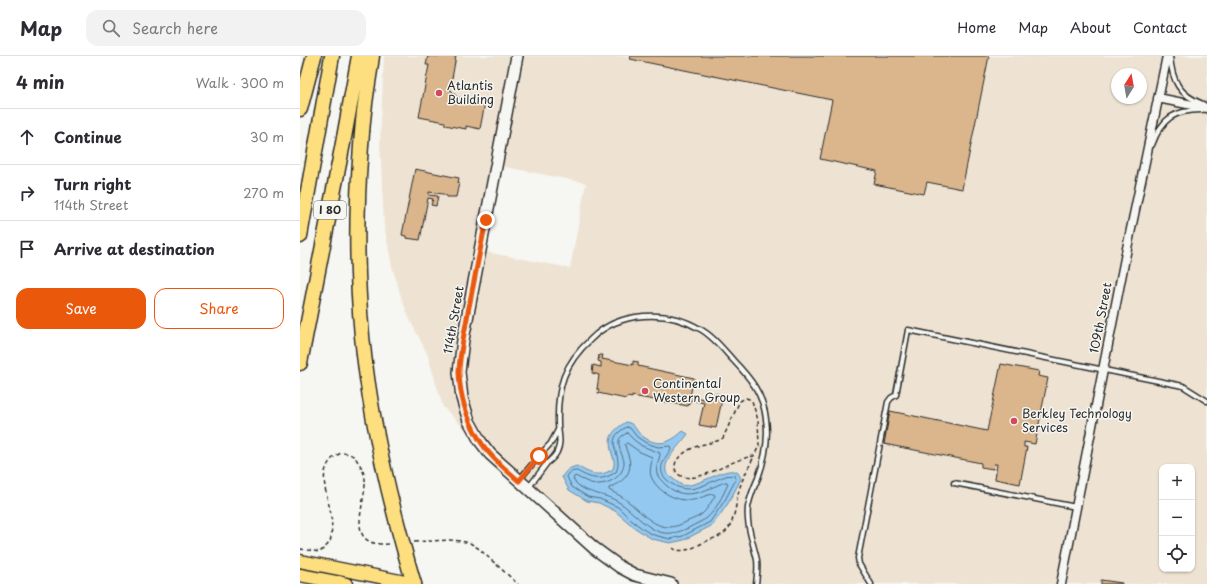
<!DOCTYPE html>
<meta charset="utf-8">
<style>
:root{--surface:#fff;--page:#f2f2f3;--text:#2b2b33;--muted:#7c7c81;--line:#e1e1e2;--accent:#ea580c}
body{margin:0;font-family:"Playpen Sans",sans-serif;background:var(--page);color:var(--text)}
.controls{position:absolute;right:12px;bottom:12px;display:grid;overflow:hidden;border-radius:8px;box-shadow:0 1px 3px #0004}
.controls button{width:36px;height:36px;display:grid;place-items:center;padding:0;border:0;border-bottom:1px solid var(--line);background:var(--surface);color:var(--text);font:20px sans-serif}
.compass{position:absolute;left:811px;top:12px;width:36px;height:36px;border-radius:50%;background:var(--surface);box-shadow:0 1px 3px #0004;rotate:11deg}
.stop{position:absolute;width:12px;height:12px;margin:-9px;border:3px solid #ea580c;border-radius:50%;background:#fff}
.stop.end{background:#ea580c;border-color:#fff;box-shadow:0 1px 4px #0008}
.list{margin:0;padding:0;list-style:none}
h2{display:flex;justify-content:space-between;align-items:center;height:52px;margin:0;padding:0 16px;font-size:17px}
h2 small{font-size:13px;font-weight:400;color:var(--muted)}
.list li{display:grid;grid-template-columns:26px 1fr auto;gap:12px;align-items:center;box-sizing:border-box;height:56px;padding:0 16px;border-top:1px solid var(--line)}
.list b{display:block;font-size:15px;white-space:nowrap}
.list p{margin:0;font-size:13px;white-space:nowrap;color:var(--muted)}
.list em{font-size:13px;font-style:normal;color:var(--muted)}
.actions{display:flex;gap:8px;padding:12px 16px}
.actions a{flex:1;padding:9px 0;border:1px solid var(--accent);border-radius:12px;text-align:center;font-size:14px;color:var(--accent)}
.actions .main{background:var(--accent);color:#fff}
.icon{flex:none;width:22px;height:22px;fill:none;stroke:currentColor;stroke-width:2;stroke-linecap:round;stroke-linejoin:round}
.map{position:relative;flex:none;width:907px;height:528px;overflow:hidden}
header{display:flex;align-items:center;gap:24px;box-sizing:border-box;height:56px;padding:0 20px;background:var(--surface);border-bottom:1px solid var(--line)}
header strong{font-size:19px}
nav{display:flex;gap:22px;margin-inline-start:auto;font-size:14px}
.search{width:280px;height:36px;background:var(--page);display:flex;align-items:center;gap:10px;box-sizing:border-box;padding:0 14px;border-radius:12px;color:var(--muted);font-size:15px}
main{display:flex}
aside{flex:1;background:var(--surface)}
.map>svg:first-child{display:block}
.built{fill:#eee3d3;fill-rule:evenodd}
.water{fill:#93c9f1;stroke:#698aa2}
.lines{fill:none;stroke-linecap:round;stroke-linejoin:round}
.shore{stroke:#556a7a;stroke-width:1}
.building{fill:#dbb68c;stroke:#2b2b2b}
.lane-casing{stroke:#2b2b2b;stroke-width:7}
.street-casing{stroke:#2b2b2b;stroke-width:11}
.secondary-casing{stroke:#2b2b2b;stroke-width:14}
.primary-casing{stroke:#2b2b2b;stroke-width:15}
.highway-casing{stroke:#2b2b2b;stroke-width:17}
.path{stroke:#2b2b2b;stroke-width:1.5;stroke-dasharray:4 3;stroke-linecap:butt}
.lane{stroke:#f6f6f2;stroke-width:4}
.street{stroke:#f6f6f2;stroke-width:8}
.secondary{stroke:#f6f6f2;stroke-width:11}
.primary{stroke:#fedf80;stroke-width:12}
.highway{stroke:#fedf80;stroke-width:14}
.route{stroke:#ea580c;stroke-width:5}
.poi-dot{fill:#d1495b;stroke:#f6f6f2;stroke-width:1.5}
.labels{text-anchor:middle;stroke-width:3;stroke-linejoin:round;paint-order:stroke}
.shield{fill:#f6f6f2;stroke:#686867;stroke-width:1}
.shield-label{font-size:11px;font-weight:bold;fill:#2b2b2b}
.poi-label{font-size:12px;fill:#2b2b2b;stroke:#f6f6f2;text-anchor:start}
.street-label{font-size:12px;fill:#2b2b2b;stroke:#f6f6f2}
</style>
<header>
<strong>Map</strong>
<div class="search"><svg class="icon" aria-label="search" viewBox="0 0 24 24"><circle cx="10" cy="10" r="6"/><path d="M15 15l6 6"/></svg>Search here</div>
<nav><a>Home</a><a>Map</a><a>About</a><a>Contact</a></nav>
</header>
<main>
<aside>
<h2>4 min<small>Walk · 300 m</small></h2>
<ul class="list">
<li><svg class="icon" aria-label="ahead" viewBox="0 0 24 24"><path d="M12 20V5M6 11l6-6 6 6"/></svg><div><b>Continue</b></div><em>30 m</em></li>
<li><svg class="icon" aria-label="right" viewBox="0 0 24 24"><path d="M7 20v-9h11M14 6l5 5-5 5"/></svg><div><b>Turn right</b><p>114th Street</p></div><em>270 m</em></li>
<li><svg class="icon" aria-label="arrive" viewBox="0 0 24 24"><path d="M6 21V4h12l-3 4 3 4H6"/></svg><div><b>Arrive at destination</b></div></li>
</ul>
<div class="actions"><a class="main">Save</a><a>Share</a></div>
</aside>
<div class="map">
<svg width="907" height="528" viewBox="0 0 907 528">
<rect width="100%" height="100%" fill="#f6f6f2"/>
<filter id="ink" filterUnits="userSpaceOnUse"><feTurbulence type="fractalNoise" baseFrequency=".025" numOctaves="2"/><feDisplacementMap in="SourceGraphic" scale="8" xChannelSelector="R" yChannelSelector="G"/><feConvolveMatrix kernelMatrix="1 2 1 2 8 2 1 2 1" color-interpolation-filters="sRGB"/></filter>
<g filter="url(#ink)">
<path class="built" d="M84,0H907V528H372L320,511L190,398L143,351L127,297L110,264L102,244L92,210L84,169L80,86ZM817,18H841V42H817ZM196,109L286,127L270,212L180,195ZM862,411H892V513H862Z"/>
<path class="water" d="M326,366C335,368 334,372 340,378C356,392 369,388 383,375L388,378C382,387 363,404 366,415C366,418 369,420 372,422C375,424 378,427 382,429C397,433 429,407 438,417C439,418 441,422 441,423L429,446L413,469L384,484L370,487L352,483L335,472L315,455L299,447L287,445L269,434L262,421C266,414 269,412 277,410C290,418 299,422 313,413C315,407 314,404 312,398C307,381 312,375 326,366Z"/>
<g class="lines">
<path class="shore" d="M327,371L330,372L337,381L346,387L358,391L370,390L371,393C365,402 356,413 366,423C384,440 398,432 418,423C424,421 428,418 435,420L436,423L425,444L410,466L383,480L370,483L354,479L346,475L331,464L318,451L311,448L300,443L288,441L272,431L267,421C269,416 272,415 277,415C291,423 301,426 316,416C325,398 300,384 327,371Z
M327,377L334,384L342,390L360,397C360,404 355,410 357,418C359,423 363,426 367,430C386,446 405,434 425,426H427L428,428C423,439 416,454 407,462C404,464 400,466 396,468C383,475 368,482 353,473C339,465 329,451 315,444C302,437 279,437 273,422L275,420C282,423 288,427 295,428C308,429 324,421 324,406C323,399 318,393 319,385C319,381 324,379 327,377Z
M327,387L340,396L352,401C352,407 349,414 351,420C357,436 377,446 393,444C400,443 407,438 414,438L415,440C411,446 407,454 402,458C398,461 393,463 388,465C359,482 346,459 325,443C320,439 314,437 309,434V432C322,426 333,419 329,402C328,398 326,394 325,389Z"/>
</g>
<path class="building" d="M128,0H156L150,34H151L156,40V41L185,47L180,73L166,70V73L145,69V66L119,61L129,9H126Z
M331,0H689L662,133L627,126L624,138L574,128L577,115L520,103L532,44L330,3Z
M115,113L159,122L158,127H159L156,141H147V140L143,138L129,136V139L138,140L136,150L131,149L133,143L128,142L120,184L106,182V180L102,179Z
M299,299H303L302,303L333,309V305L338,306V310L394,322L390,340L404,343L406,336L423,339L416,372L399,369L404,347L390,344L388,350L332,340V342L327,341L326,343L298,337L299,333H297L299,319L292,317L293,309L301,311V306L298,305Z
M701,308L739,315L738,320L748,322L735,388L724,386V391H727L720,428L695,423L697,408H694L693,413L681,411V407L584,388L590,355L687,375Z
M801,524L822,527V528H801Z"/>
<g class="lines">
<defs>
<path id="lane" d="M870,0C872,25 879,39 903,48
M852,89C862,62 874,54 902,54
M219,424L239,400L251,387L258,374
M654,427L776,451
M229,431C235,423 241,415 247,407C251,404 255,400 257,396C262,385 258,378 258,367C257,330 264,308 291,283C319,255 367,253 400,273C413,280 423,293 433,304C450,322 463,337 466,363C469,384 465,403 458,422C454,431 450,441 448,451C446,469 453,486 457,504C458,512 457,520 456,528
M571,528L559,508L558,502L588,346L591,342L596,339L608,274L883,330L907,345"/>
<path id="street" d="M858,42L907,52
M761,528L825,202L867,0"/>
<path id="secondary" d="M217,0L163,284L159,316L162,342L169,365L180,385L190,398L294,492L320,511L335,519L371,528"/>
<path id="primary" d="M0,505L115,528
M0,519L46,528"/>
<path id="highway" d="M72,0C70,16 67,32 65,48C63,62 62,76 61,90C56,153 56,217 62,280C70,364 90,447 114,528
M0,53L14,0
M0,180L32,0
M0,307L43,87L59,0
M39,527L41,528"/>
</defs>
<use href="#lane" class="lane-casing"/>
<use href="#street" class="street-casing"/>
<use href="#secondary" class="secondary-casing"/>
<use href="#primary" class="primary-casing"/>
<use href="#highway" class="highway-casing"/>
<path class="path" d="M446,342L449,343L452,345L458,364L459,390L454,400C433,403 416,417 396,421C388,423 374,421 375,410C375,405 379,401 383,398C389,393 398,389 406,388C412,386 417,386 423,382L438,349L440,345Z
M114,486L149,484L161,485L170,487L178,492L218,528
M372,492C384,499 395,490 407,485C414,482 423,480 428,473C436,462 436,441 441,428C444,419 450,410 454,400
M0,493L20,496C24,492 30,488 31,482C32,475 32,467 31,460C29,442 16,418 33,402C36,400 39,397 43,397C50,397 55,400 58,406C62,411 64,417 65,423C67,447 42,491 88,488"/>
<use href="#lane" class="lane"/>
<use href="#street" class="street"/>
<use href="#secondary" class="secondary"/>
<use href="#primary" class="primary"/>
<use href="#highway" class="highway"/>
</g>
</g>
<g class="lines" filter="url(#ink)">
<path class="route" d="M186,164C180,194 174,225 168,256C165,275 159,299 159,317C160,341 167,363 179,383C189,400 204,412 219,425L239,400"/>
</g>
<g class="poi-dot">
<circle cx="139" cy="37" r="4"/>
<circle cx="345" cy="335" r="4"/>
<circle cx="714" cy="365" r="4"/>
</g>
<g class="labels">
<rect class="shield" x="14" y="145" width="32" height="18" rx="3"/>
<g class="shield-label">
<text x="30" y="158">I 80</text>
</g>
<g class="poi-label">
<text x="147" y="34">Atlantis<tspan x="147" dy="14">Building</tspan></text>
<text x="353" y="332">Continental<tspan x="353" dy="14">Western Group</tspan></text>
<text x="722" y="362">Berkley Technology<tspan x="722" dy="14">Services</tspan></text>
</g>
<g class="street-label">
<text transform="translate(801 262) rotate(-79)" y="4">109th Street</text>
<text transform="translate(154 264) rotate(-80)" y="4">114th Street</text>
</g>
</g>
</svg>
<div class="controls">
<button>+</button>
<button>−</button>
<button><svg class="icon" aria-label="locate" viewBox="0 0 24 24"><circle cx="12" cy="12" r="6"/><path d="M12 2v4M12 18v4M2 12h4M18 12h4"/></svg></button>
</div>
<svg class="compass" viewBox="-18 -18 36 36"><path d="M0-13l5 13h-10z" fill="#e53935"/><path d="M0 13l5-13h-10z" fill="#7c7c81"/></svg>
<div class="stop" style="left:239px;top:400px"></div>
<div class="stop end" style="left:186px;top:164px"></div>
</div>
</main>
